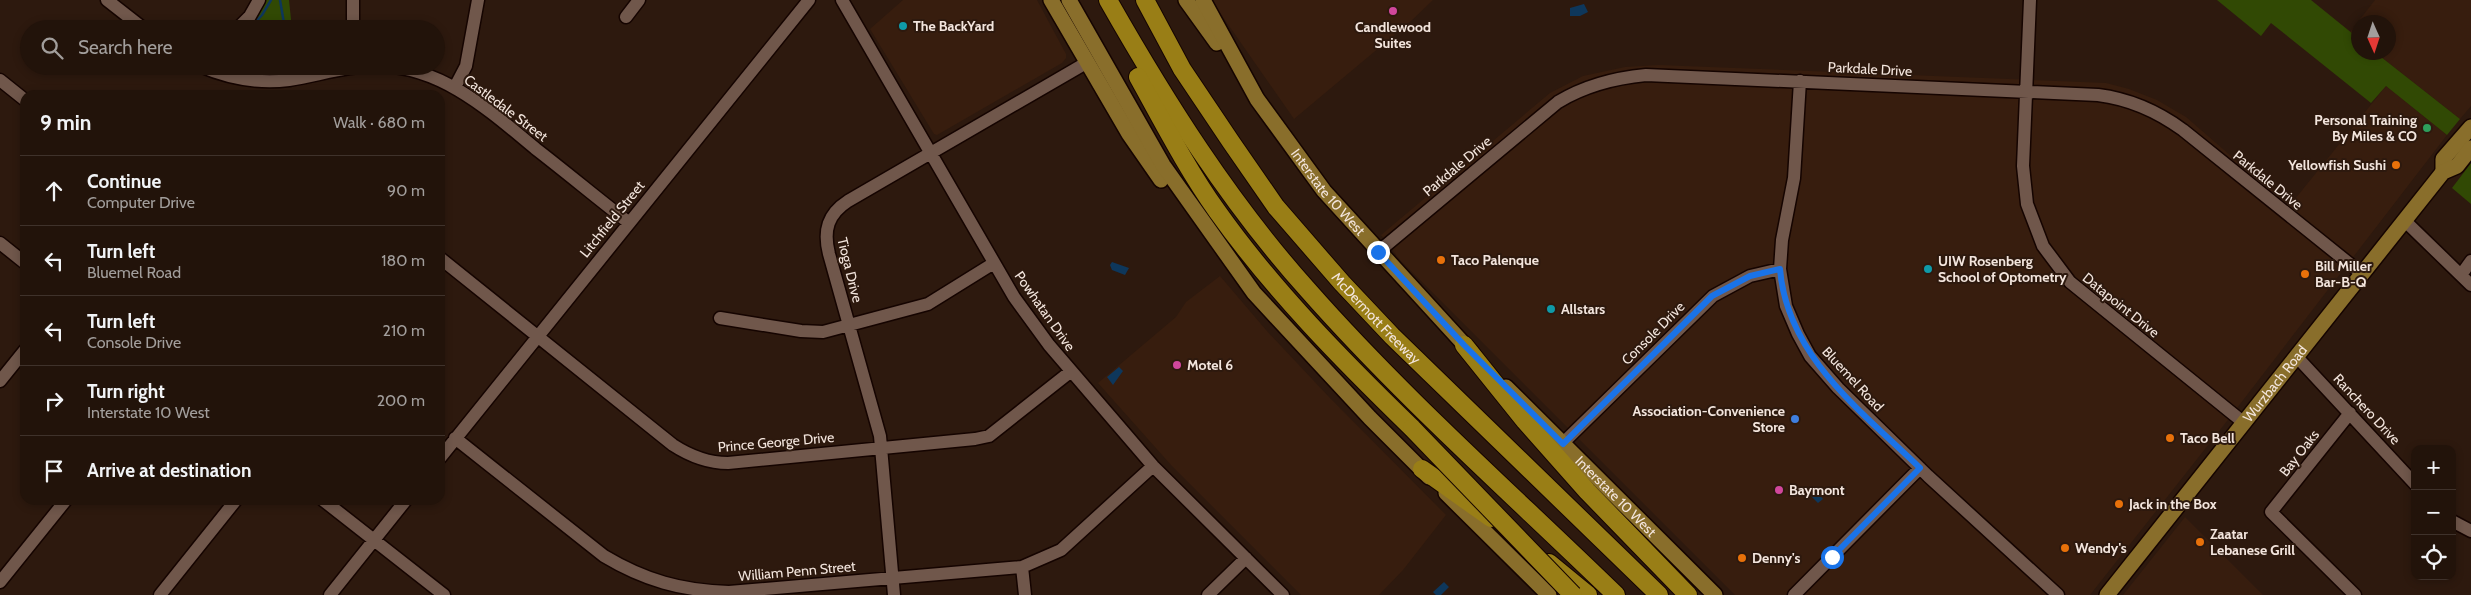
<!DOCTYPE html>
<meta charset="utf-8">
<style>
:root{--surface:#22130a;--page:#2a1c13;--text:#f1f3f6;--muted:#a29e9c;--line:#3f322b}
body{margin:0;font-family:Cabin,sans-serif;background:var(--page);color:var(--text)}
.controls{position:absolute;right:15px;bottom:15px;display:grid;overflow:hidden;border-radius:10px;box-shadow:0 2px 8px #0003}
.controls button{width:45px;height:45px;display:grid;place-items:center;padding:0;border:0;border-bottom:1px solid var(--line);background:var(--surface);color:var(--text);font:25px sans-serif}
.compass{position:absolute;left:2351px;top:15px;width:45px;height:45px;border-radius:50%;background:var(--surface);box-shadow:0 2px 8px #0003;rotate:177deg}
.stop{position:absolute;width:15px;height:15px;margin:-11px;border:4px solid #1a73e8;border-radius:50%;background:#fff}
.stop.end{background:#1a73e8;border-color:#fff;box-shadow:0 1px 5px #0008}
.list{margin:0;padding:0;list-style:none}
h2{display:flex;justify-content:space-between;align-items:center;height:65px;margin:0;padding:0 20px;font-size:21px}
h2 small{font-size:16px;font-weight:400;color:var(--muted)}
.list li{display:grid;grid-template-columns:32px 1fr auto;gap:15px;align-items:center;box-sizing:border-box;height:70px;padding:0 20px;border-top:1px solid var(--line)}
.list b{display:block;font-size:19px;white-space:nowrap}
.list p{margin:0;font-size:16px;white-space:nowrap;color:var(--muted)}
.list em{font-size:16px;font-style:normal;color:var(--muted)}
.icon{flex:none;width:28px;height:28px;fill:none;stroke:currentColor;stroke-width:2;stroke-linecap:round;stroke-linejoin:round}
.map{position:relative;flex:none;width:2471px;height:595px;overflow:hidden}
.search{position:absolute;background:var(--surface);box-shadow:0 2px 8px #0003;left:20px;top:20px;width:425px;height:55px;display:flex;align-items:center;gap:12px;box-sizing:border-box;padding:0 18px;border-radius:28px;color:var(--muted);font-size:19px}
.panel{position:absolute;background:var(--surface);box-shadow:0 2px 8px #0003;left:20px;top:90px;width:425px;height:415px;border-radius:15px}
.map>svg:first-child{display:block}
.built{fill:#371d0e}
.green{fill:#314904}
.water{fill:#0e375b}
.lines{fill:none;stroke-linecap:round;stroke-linejoin:round}
.stream{stroke:#0e375b;stroke-width:2.5}
.minor-casing{stroke:#150400;stroke-width:15}
.major-casing{stroke:#150400;stroke-width:18}
.highway-casing{stroke:#150400;stroke-width:20}
.minor{stroke:#70574b;stroke-width:12}
.major{stroke:#896e2b;stroke-width:15}
.highway{stroke:#997e16;stroke-width:18}
.highway-bridge-casing{stroke:#150400;stroke-width:20;stroke-linecap:butt}
.highway-bridge{stroke:#997e16;stroke-width:18}
.route{stroke:#1a73e8;stroke-width:6}
.hotel-dot{fill:#d1479c;stroke:#2d190e;stroke-width:2}
.culture-dot{fill:#0f9aa8;stroke:#2d190e;stroke-width:2}
.leisure-dot{fill:#2e9e5b;stroke:#2d190e;stroke-width:2}
.food-dot{fill:#e8710a;stroke:#2d190e;stroke-width:2}
.shop-dot{fill:#3f7fe0;stroke:#2d190e;stroke-width:2}
.labels{text-anchor:middle;stroke-width:4;stroke-linejoin:round;paint-order:stroke}
.poi-label{font-size:14px;font-weight:bold;fill:#f3e5dd;stroke:#2d190e;text-anchor:start}
.street-label{font-size:14px;fill:#f3e5dd;stroke:#2d190e}
</style>
<div class="map">
<svg width="2471" height="595" viewBox="0 0 2471 595">
<rect width="100%" height="100%" fill="#2d190e"/>
<path class="built" d="M903,0H1037L1066,54V58L1062,63L937,135L934,134L870,29Z
M1211,0H1433L1411,21L1294,119Z
M2375,0H2471V106L2460,119L2376,53L2388,52V22H2358V38L2350,32Z
M1659,65L2106,83L2129,89L2157,100L2186,117L2246,169L2291,204L2386,86L2447,135L2227,421L2090,595H1735L1400,260L1381,235L1550,93L1583,76L1625,67Z
M1220,276L1266,330L1329,397L1446,515L1403,570L1379,595H1301L1171,465L1098,383L1176,317L1186,302Z
M2185,517L2263,595H2123Z"/>
<path class="green" d="M263,0H289L292,29H240Z
M2217,0H2311L2358,38V52L2376,53L2460,119L2447,135L2386,86L2371,103L2271,23L2261,36Z
M241,66H297V71L248,68Z
M2471,163V204L2452,188Z"/>
<path class="water" d="M1584,4L1588,12L1580,16H1570V8Z
M1112,262L1129,268L1125,275L1112,270L1110,265Z
M1119,367L1123,371L1113,385L1107,377Z
M1813,488L1823,499L1818,503L1808,493Z
M1444,582L1449,587L1441,595H1436L1433,592Z"/>
<g class="lines">
<path class="stream" d="M280,0L285,29
M249,29L262,15L271,0"/>
<defs>
<path id="minor" d="M107,0L144,29
M842,0L1014,297L1049,345L1153,466L1283,595
M2030,0L2023,166L2027,204L2043,246L2070,282L2243,422
M626,17L639,0
M237,29L250,16L259,0
M353,29V0
M200,66C228,78 258,84 289,80C321,75 348,65 382,66C444,68 491,112 536,149C567,173 597,198 628,222
M0,80L25,100
M1800,81L1794,178L1782,240L1780,269L1786,306L1798,334L1810,356L1838,388L1928,476L2058,595
M455,87L466,66L478,0
M2404,220L2471,285
M0,243L25,263
M1378,252L1558,102C1586,85 1614,78 1646,75L2098,95C2130,99 2157,111 2183,130L2361,273
M440,258L673,445C690,456 707,463 728,463L975,439L989,436L1070,372
M2461,275L2471,261
M720,318L801,331L823,332L928,304L994,263
M2296,356L2415,484
M0,381L25,350
M2350,413L2271,512L2355,595
M455,438L604,556C644,580 682,591 729,592L1022,567L1061,550L1153,466
M1563,443L1713,296L1750,276L1780,269
M440,458L809,0
M323,500L444,595
M2452,521L2471,531
M1022,567L1025,595
M0,582L66,500
M160,595L236,500
M330,595L406,500
M894,595L880,436L829,254C823,230 828,214 848,201L1086,63
M1208,595L1246,558
M1794,595L1920,468"/>
<g id="major">
<path d="M1051,0L1129,134L1161,180"/>
<path d="M1069,0L1163,165L1254,293L1370,418L1429,477"/>
<path d="M1186,0L1217,43"/>
<path id="s1" d="M1203,0L1257,99L1324,191L1472,353"/>
<path d="M2443,172V159L2471,127"/>
<path id="s2" d="M1506,387L1715,595"/>
<path d="M1446,493L1549,595"/>
<path id="s3" d="M2107,595L2443,172L2457,166L2471,148"/>
</g>
<g id="highway">
<path d="M1108,0C1166,102 1229,202 1307,289C1403,398 1512,494 1616,595"/>
<path id="s4" d="M1145,0L1182,69L1231,142L1276,207L1342,283L1392,336L1659,595"/>
<path d="M1138,77C1163,122 1187,169 1217,211C1273,290 1342,360 1412,428"/>
<path d="M1464,345L1525,421L1587,491L1688,595"/>
<path d="M1422,469L1491,518"/>
<path d="M1549,563L1588,595"/>
</g>
</defs>
<use href="#minor" class="minor-casing"/>
<use href="#major" class="major-casing"/>
<use href="#highway" class="highway-casing"/>
<use href="#minor" class="minor"/>
<use href="#major" class="major"/>
<use href="#highway" class="highway"/>
<defs>
<path id="highway-bridge" d="M1412,428L1573,595"/>
</defs>
<use href="#highway-bridge" class="highway-bridge-casing"/>
<use href="#highway-bridge" class="highway-bridge"/>
</g>
<g class="lines">
<path class="route" d="M1378,252L1464,345L1563,444L1712,296L1750,276L1780,269C1787,356 1861,411 1920,468L1832,557"/>
</g>
<g class="hotel-dot">
<circle cx="1393" cy="11" r="5"/>
<circle cx="1177" cy="365" r="5"/>
<circle cx="1779" cy="490" r="5"/>
</g>
<g class="culture-dot">
<circle cx="903" cy="26" r="5"/>
<circle cx="1928" cy="269" r="5"/>
<circle cx="1551" cy="309" r="5"/>
</g>
<circle class="leisure-dot" cx="2427" cy="128" r="5"/>
<g class="food-dot">
<circle cx="2396" cy="165" r="5"/>
<circle cx="1441" cy="260" r="5"/>
<circle cx="2305" cy="274" r="5"/>
<circle cx="2170" cy="438" r="5"/>
<circle cx="2119" cy="504" r="5"/>
<circle cx="2200" cy="542" r="5"/>
<circle cx="2065" cy="548" r="5"/>
<circle cx="1742" cy="558" r="5"/>
</g>
<circle class="shop-dot" cx="1795" cy="419" r="5"/>
<g class="labels">
<g class="poi-label">
<text x="913" y="31">The BackYard</text>
<text x="1393" y="32" text-anchor="middle">Candlewood<tspan x="1393" dy="16">Suites</tspan></text>
<text x="2417" y="125" text-anchor="end">Personal Training<tspan x="2417" dy="16">By Miles &amp; CO</tspan></text>
<text x="2386" y="170" text-anchor="end">Yellowfish Sushi</text>
<text x="1451" y="265">Taco Palenque</text>
<text x="1938" y="266">UIW Rosenberg<tspan x="1938" dy="16">School of Optometry</tspan></text>
<text x="2315" y="271">Bill Miller<tspan x="2315" dy="16">Bar-B-Q</tspan></text>
<text x="1561" y="314">Allstars</text>
<text x="1187" y="370">Motel 6</text>
<text x="1785" y="416" text-anchor="end">Association-Convenience<tspan x="1785" dy="16">Store</tspan></text>
<text x="2180" y="443">Taco Bell</text>
<text x="1789" y="495">Baymont</text>
<text x="2129" y="509">Jack in the Box</text>
<text x="2210" y="539">Zaatar<tspan x="2210" dy="16">Lebanese Grill</tspan></text>
<text x="2075" y="553">Wendy's</text>
<text x="1752" y="563">Denny's</text>
</g>
<g class="street-label">
<text transform="translate(1870 69) rotate(3)" y="5">Parkdale Drive</text>
<text transform="translate(506 108) rotate(37)" y="5">Castledale Street</text>
<text transform="translate(1457 166) rotate(-40)" y="5">Parkdale Drive</text>
<text transform="translate(2268 180) rotate(39)" y="5">Parkdale Drive</text>
<text dy="5" stroke="none"><textPath href="#s1" startOffset="230">Interstate 10 West</textPath></text>
<text transform="translate(612 219) rotate(-51)" y="5">Litchfield Street</text>
<text transform="translate(850 270) rotate(76)" y="5">Tioga Drive</text>
<text transform="translate(2121 305) rotate(39)" y="5">Datapoint Drive</text>
<text transform="translate(1045 311) rotate(55)" y="5">Powhatan Drive</text>
<text dy="5" stroke="none"><textPath href="#s4" startOffset="395">McDermott Freeway</textPath></text>
<text transform="translate(1653 333) rotate(-45)" y="5">Console Drive</text>
<text transform="translate(1853 379) rotate(47)" y="5">Bluemel Road</text>
<text dy="5" stroke="none"><textPath href="#s3" startOffset="270">Wurzbach Road</textPath></text>
<text transform="translate(2367 409) rotate(47)" y="5">Ranchero Drive</text>
<text transform="translate(776 442) rotate(-5)" y="5">Prince George Drive</text>
<text transform="translate(2299 453) rotate(-52)" y="5">Bay Oaks</text>
<text dy="5" stroke="none"><textPath href="#s2" startOffset="155">Interstate 10 West</textPath></text>
<text transform="translate(797 571) rotate(-5)" y="5">William Penn Street</text>
</g>
</g>
</svg>
<div class="controls">
<button>+</button>
<button>−</button>
<button><svg class="icon" aria-label="locate" viewBox="0 0 24 24"><circle cx="12" cy="12" r="6"/><path d="M12 2v4M12 18v4M2 12h4M18 12h4"/></svg></button>
</div>
<svg class="compass" viewBox="-18 -18 36 36"><path d="M0-13l5 13h-10z" fill="#e53935"/><path d="M0 13l5-13h-10z" fill="#a29e9c"/></svg>
<div class="stop" style="left:1832px;top:557px"></div>
<div class="stop end" style="left:1378px;top:252px"></div>
<div class="search"><svg class="icon" aria-label="search" viewBox="0 0 24 24"><circle cx="10" cy="10" r="6"/><path d="M15 15l6 6"/></svg>Search here</div>
<section class="panel">
<h2>9 min<small>Walk · 680 m</small></h2>
<ul class="list">
<li><svg class="icon" aria-label="ahead" viewBox="0 0 24 24"><path d="M12 20V5M6 11l6-6 6 6"/></svg><div><b>Continue</b><p>Computer Drive</p></div><em>90 m</em></li>
<li><svg class="icon" aria-label="left" viewBox="0 0 24 24"><path d="M17 20v-9H6M10 6l-5 5 5 5"/></svg><div><b>Turn left</b><p>Bluemel Road</p></div><em>180 m</em></li>
<li><svg class="icon" aria-label="left" viewBox="0 0 24 24"><path d="M17 20v-9H6M10 6l-5 5 5 5"/></svg><div><b>Turn left</b><p>Console Drive</p></div><em>210 m</em></li>
<li><svg class="icon" aria-label="right" viewBox="0 0 24 24"><path d="M7 20v-9h11M14 6l5 5-5 5"/></svg><div><b>Turn right</b><p>Interstate 10 West</p></div><em>200 m</em></li>
<li><svg class="icon" aria-label="arrive" viewBox="0 0 24 24"><path d="M6 21V4h12l-3 4 3 4H6"/></svg><div><b>Arrive at destination</b></div></li>
</ul>
</section>
</div>
